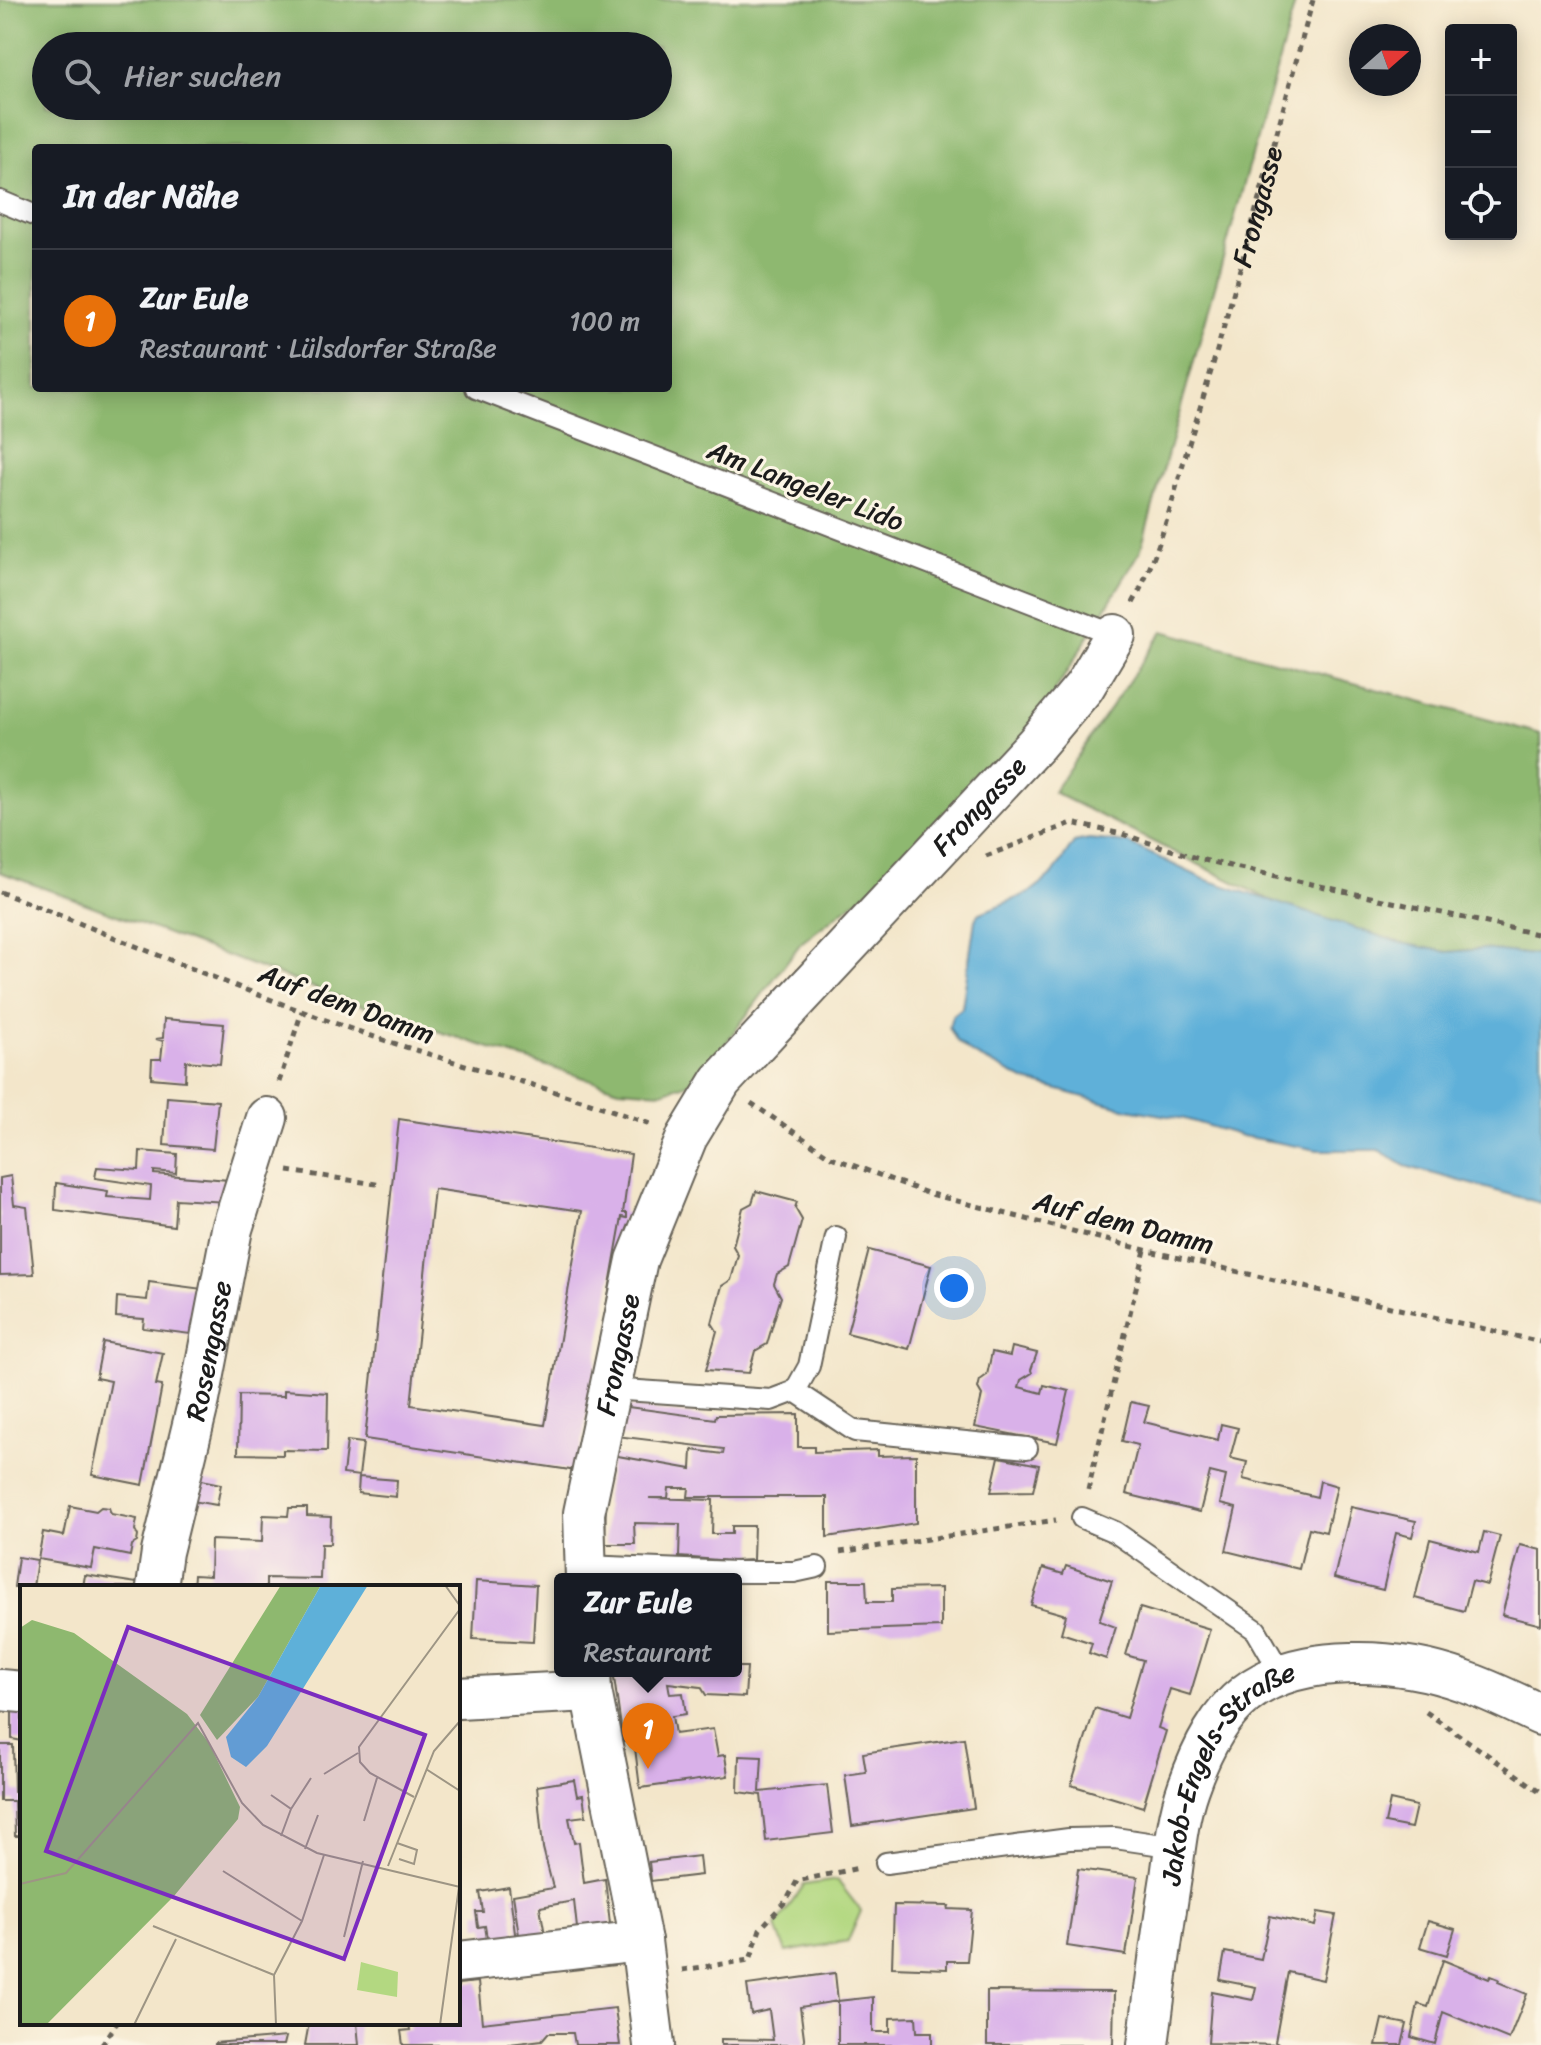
<!DOCTYPE html>
<html lang="de">
<meta charset="utf-8">
<style>
:root{--surface:#171b24;--page:#20242c;--text:#f1f3f6;--muted:#9ea1a6;--line:#363941;--accent:#1f6fb2}
body{margin:0;font-family:Sriracha,sans-serif;background:var(--page);color:var(--text)}
.controls{position:absolute;right:24px;top:24px;display:grid;overflow:hidden;border-radius:8px;box-shadow:0 4px 20px #0003}
.controls button{width:72px;height:72px;display:grid;place-items:center;padding:0;border:0;border-bottom:2px solid var(--line);background:var(--surface);color:var(--text);font:40px sans-serif}
.compass{position:absolute;left:1349px;top:24px;width:72px;height:72px;border-radius:50%;background:var(--surface);box-shadow:0 4px 20px #0003;rotate:70deg}
.you{position:absolute;left:954px;top:1288px;width:28px;height:28px;margin:-20px;border:6px solid #fff;border-radius:50%;background:#1a73e8;box-shadow:0 0 0 12px #1a73e833}
.badge{display:grid;place-items:center;width:52px;height:52px;border-radius:50%;background:var(--accent);color:#fff;font-size:26px;font-weight:700}
.pin{position:absolute;translate:-50% -66px;filter:drop-shadow(0 2px 4px #0008)}
.pin::after{content:'';position:absolute;top:42px;width:28px;height:24px;background:inherit;clip-path:polygon(0 0,100% 0,50% 100%)}
.popup{position:absolute;left:554px;top:1573px;width:188px;height:104px;box-sizing:border-box;display:grid;place-content:center;border-radius:8px;background:var(--surface);filter:drop-shadow(0 2px 6px #0005);font-size:26px;white-space:nowrap;color:var(--muted)}
.popup b{font-size:30px;color:var(--text)}
.popup::after{content:'';position:absolute;left:50%;top:100%;margin-left:-16px;border:16px solid transparent;border-top-color:var(--surface)}
.list{margin:0;padding:0;list-style:none}
h2{display:flex;justify-content:space-between;align-items:center;height:104px;margin:0;padding:0 32px;font-size:34px}
h2 small{font-size:26px;font-weight:400;color:var(--muted)}
.list li{display:grid;grid-template-columns:52px 1fr auto;gap:24px;align-items:center;box-sizing:border-box;height:144px;padding:0 32px;border-top:2px solid var(--line)}
.list b{display:block;font-size:30px;white-space:nowrap}
.list p{margin:0;font-size:26px;white-space:nowrap;color:var(--muted)}
.list em{font-size:26px;font-style:normal;color:var(--muted)}
.icon{flex:none;width:44px;height:44px;fill:none;stroke:currentColor;stroke-width:2;stroke-linecap:round;stroke-linejoin:round}
.map{position:relative;flex:none;width:1541px;height:2045px;overflow:hidden}
.search{position:absolute;background:var(--surface);box-shadow:0 4px 20px #0003;left:32px;top:32px;width:640px;height:88px;display:flex;align-items:center;gap:20px;box-sizing:border-box;padding:0 28px;border-radius:44px;color:var(--muted);font-size:30px}
.panel{position:absolute;background:var(--surface);box-shadow:0 4px 20px #0003;left:32px;top:144px;width:640px;height:248px;border-radius:8px}
.map>svg:first-child{display:block}
.green{fill:#b3d881;stroke:#687a4e;stroke-width:2}
.forest{fill:#8eb86f;stroke:#556a46;stroke-width:2;fill-rule:evenodd}
.water{fill:#5eb0d9;stroke:#3d667a;stroke-width:2}
.building{fill:#d9b1e9;fill-rule:evenodd}
.lines{fill:none;stroke-linecap:round;stroke-linejoin:round}
.lane-casing{stroke:#676359;stroke-width:24}
.street-casing{stroke:#676359;stroke-width:44}
.path{stroke:#676359;stroke-width:5;stroke-dasharray:6 6;stroke-linecap:butt}
.lane{stroke:#fff;stroke-width:20}
.street{stroke:#fff;stroke-width:40}
.labels{text-anchor:middle;stroke-width:6;stroke-linejoin:round;paint-order:stroke}
.street-label{font-size:28px;fill:#1c1c1c;stroke:#fcf5e5}
.inset-road{fill:none;stroke:#9d9584;stroke-width:2}
.view{fill:#7b2cbf;fill-opacity:0.15;stroke:#7b2cbf;stroke-width:4}
.inset-edge{fill:none;stroke:#1c1c1c;stroke-width:4}
</style>
<div class="map">
<svg width="1541" height="2045" viewBox="0 0 1541 2045">
<rect width="100%" height="100%" fill="#fcf5e5"/>
<filter id="ink" filterUnits="userSpaceOnUse"><feTurbulence type="fractalNoise" baseFrequency=".0125" numOctaves="2"/><feDisplacementMap in="SourceGraphic" scale="16" xChannelSelector="R" yChannelSelector="G"/><feConvolveMatrix kernelMatrix="1 2 1 2 8 2 1 2 1" color-interpolation-filters="sRGB"/></filter>
<filter id="wash" filterUnits="userSpaceOnUse"><feTurbulence type="fractalNoise" baseFrequency=".006" numOctaves="4" result="noise"/><feDisplacementMap in="SourceGraphic" scale="32" xChannelSelector="R" yChannelSelector="G"/><feGaussianBlur stdDeviation="1.8" result="paint"/><feColorMatrix in="noise" values="0 0 0 0 0 0 0 0 0 0 0 0 0 0 0 0 0 1.4 0 .05"/><feComposite in="paint" operator="in"/></filter>
<g filter="url(#wash)">
<rect width="100%" height="100%" fill="#f3e6ca"/>
<path class="green" d="M837,1880L861,1911L848,1941L786,1952L776,1926L804,1885Z"/>
<path class="forest" d="M0,0H1296L1140,552L1019,750L884,879L801,943L698,1080L662,1092L619,1089L393,1017L0,872ZM46,46H658V106H46ZM36,148H668V388H36Z
M1163,631L1541,734V956L1483,949L1447,952L1401,943L1274,902L1053,792Z"/>
<path class="water" d="M1089,839L1128,843L1204,879L1401,943L1447,952L1483,949L1541,956V1203L1405,1166L1379,1150H1318L1242,1136L1185,1119L1128,1109L1026,1081L971,1053L957,1041L949,1027L952,1016L962,1008L975,920L978,914L1029,893L1053,874L1074,842Z"/>
<g id="blocks">
<path class="building" d="M164,1019L224,1024L220,1064L186,1061L185,1081L151,1078L152,1059H161L163,1041L156,1039L163,1038Z
M167,1097L218,1101L213,1149L164,1145Z
M399,1119L631,1154L623,1213H627V1218L622,1217L577,1471L365,1439ZM434,1189L582,1211L545,1425L411,1405Z
M140,1151L177,1154L176,1173L154,1171V1174L229,1180L227,1202L176,1199L174,1226L55,1210L56,1183L108,1191L107,1197L150,1200L151,1186L95,1178L97,1167L139,1170Z
M11,1176L14,1205L27,1207L34,1274L0,1275V1178Z
M756,1191L797,1202L795,1208L802,1220L789,1267L777,1274L774,1284L781,1297L774,1320L767,1344L755,1351L749,1373L706,1370L717,1331L712,1323L717,1304L722,1286L731,1280L738,1255L733,1246L743,1208L752,1203Z
M869,1250L931,1266L909,1349L847,1333Z
M149,1282L203,1289L198,1335L143,1328L144,1319L116,1317L117,1297L147,1300Z
M103,1342L163,1353L156,1385L162,1386L143,1485L92,1475L111,1381L96,1378Z
M1012,1347L1037,1353L1031,1370L1032,1373L1021,1380L1019,1387L1042,1393L1044,1385L1069,1391L1057,1443L975,1427L982,1395L978,1388L980,1380L987,1375L992,1352L1010,1356Z
M284,1390L328,1393L327,1451L283,1450V1455L238,1454L239,1395L284,1396Z
M1131,1402L1149,1406L1144,1422L1218,1440L1221,1424L1238,1428L1230,1458L1247,1462L1243,1479L1317,1497L1320,1481L1337,1486L1326,1532L1309,1528L1299,1569L1226,1551L1236,1508L1220,1504L1226,1476L1210,1472L1200,1512L1126,1494L1138,1445L1122,1441Z
M621,1406L715,1419L716,1415L798,1414V1447H814V1452L878,1450V1456L916,1455V1523L827,1537V1497H688L689,1488H669L668,1498H649L713,1500L712,1534H732V1526H754L753,1560L732,1561L679,1557L680,1524L634,1523L635,1544H605L606,1497L612,1455L691,1469L692,1450L723,1454L724,1449L616,1436Z
M347,1441L363,1443L359,1476L343,1474Z
M999,1457L1039,1465L1033,1491L991,1492Z
M359,1477L397,1480L396,1497L358,1493Z
M196,1479L221,1484L217,1505L192,1501Z
M70,1506L96,1511L101,1507L109,1508L111,1514L137,1519L135,1530L138,1536L137,1542L132,1545L130,1556L95,1549L91,1568L38,1559L43,1532L64,1536Z
M1351,1507L1416,1521L1412,1537L1396,1533L1383,1590L1334,1578Z
M289,1508H307V1516L331,1517L330,1544H321L320,1579L266,1578V1587H193L194,1575L210,1576L211,1540L262,1542L263,1515L288,1516Z
M1484,1532L1500,1536L1487,1585L1472,1581L1464,1611L1415,1598L1430,1539L1479,1552Z
M1520,1545L1541,1550V1625L1502,1615Z
M18,1557L37,1560L33,1587H14Z
M1066,1566L1112,1581L1099,1621L1116,1627L1106,1659L1089,1653L1092,1643L1061,1633L1066,1615L1031,1605L1043,1568L1063,1574Z
M85,1575L150,1585V1587H83Z
M476,1581L536,1585L533,1642L473,1639Z
M828,1581H866L867,1602H892V1589L941,1588V1627L828,1631Z
M1140,1608L1210,1629L1190,1695L1170,1689L1158,1728L1166,1731L1143,1807L1071,1785L1095,1708L1126,1718L1143,1660L1126,1655Z
M736,1667H747L745,1697L706,1695L701,1687L668,1683L670,1694L683,1693L686,1714L672,1716L675,1734L713,1729L718,1756L725,1755L728,1776L640,1788L634,1740L623,1741L613,1671H736Z
M12,1710L22,1712V1741L12,1739Z
M964,1738L974,1808L852,1826L845,1775L866,1772L863,1753Z
M0,1745H13L14,1792H22V1836H15L14,1801H0Z
M739,1756L762,1757L760,1792L827,1785L833,1833L766,1841L761,1795L738,1792Z
M574,1780L577,1796L583,1795L586,1816L569,1818L574,1843L579,1842L584,1883L605,1879L611,1933L578,1937L574,1901L540,1907L546,1940L520,1942L513,1895L553,1888L543,1848L537,1786Z
M1390,1800L1416,1806L1411,1828L1385,1823Z
M699,1856L701,1875L651,1881L649,1862Z
M1078,1869L1138,1877L1126,1955L1067,1946Z
M509,1887L516,1941L488,1945L485,1926L478,1927L476,1912H483L480,1892Z
M894,1905L949,1906L948,1909L972,1910L967,1961H947V1969L892,1967Z
M1318,1912L1336,1915L1323,1980L1288,1972L1275,2042L1280,2045L1208,2043L1212,1992L1253,2000L1256,1987L1220,1980L1225,1952L1261,1959L1270,1916L1315,1926Z
M1428,1921L1455,1929L1447,1955L1420,1947Z
M1443,1960L1489,1979L1491,1976L1499,1979L1498,1982L1527,1994L1509,2039L1443,2012L1435,2044L1411,2037L1418,2004L1428,2007Z
M835,1973L838,2001L800,2007L805,2045H721V2039L773,2040L769,2010L751,2014L747,1985Z
M478,1982L482,2023L615,2008L620,2045H575L573,2033H548L542,2040L502,2045H403L401,2031L410,2030L409,2023H458V1984Z
M987,1991L1114,1992L1113,2045H987Z
M873,1997V2032H890V2018L916,2017L917,2032H932V2045H838V2001Z
M1382,2019L1407,2024L1402,2045H1376Z
M309,2023H357L359,2045H305Z
M286,2037L284,2045H215V2043Z"/>
</g>
</g>
<g filter="url(#ink)">
<use href="#blocks" fill-opacity="0" stroke="#676359" stroke-width="2"/>
<g class="lines">
<defs>
<path id="lane" d="M0,201L36,216
M476,388L1115,635
M610,1389L771,1400L795,1391L809,1366L836,1237
M795,1391L855,1431L1027,1448
M1082,1518L1115,1532L1256,1630L1281,1673
M585,1566L735,1572H794L817,1567
M886,1863L1069,1839L1115,1838L1175,1847"/>
<g id="street">
<path id="s2" d="M586,1579L584,1513L637,1260L687,1137L721,1081L1036,744L1084,687L1115,635"/>
<path id="s3" d="M157,1587L162,1552L199,1400L232,1229L267,1118"/>
<path d="M590,1671L591,1691L641,1941L654,2045"/>
<path d="M0,1690L22,1692"/>
<path d="M458,1698L591,1691"/>
<path d="M458,1962L641,1941"/>
<path id="s4" d="M1148,2045C1155,1989 1162,1933 1171,1877C1175,1848 1178,1816 1188,1788C1218,1702 1258,1665 1351,1663C1389,1662 1427,1668 1463,1681C1490,1690 1515,1703 1541,1715"/>
</g>
</defs>
<use href="#lane" class="lane-casing"/>
<use href="#street" class="street-casing"/>
<g class="path">
<path id="s1" d="M1133,603C1161,552 1174,492 1191,437C1236,293 1272,146 1313,0"/>
<path d="M986,856L1072,823L1122,834L1199,859L1541,935"/>
<path d="M0,892C130,942 258,999 390,1042C477,1070 565,1092 650,1124"/>
<path d="M279,1082L302,1011"/>
<path d="M751,1103L831,1157L927,1193L1145,1250L1541,1342"/>
<path d="M288,1171L383,1185"/>
<path d="M1088,1490L1145,1250"/>
<path d="M840,1552L1056,1520"/>
<path d="M1426,1712L1541,1792"/>
<path d="M682,1970L750,1960L760,1929L787,1900L797,1881L859,1868"/>
<path d="M102,2045L117,2023"/>
</g>
<use href="#lane" class="lane"/>
<use href="#street" class="street"/>
</g>
</g>
<g class="labels">
<g class="street-label">
<text dy="10" stroke="none"><textPath href="#s1" startOffset="416">Frongasse</textPath></text>
<text transform="translate(806 485) rotate(21)" y="10">Am Langeler Lido</text>
<text dy="10" stroke="none"><textPath href="#s2" startOffset="900">Frongasse</textPath></text>
<text transform="translate(347 1003) rotate(20)" y="10">Auf dem Damm</text>
<text transform="translate(1124 1222) rotate(14)" y="10">Auf dem Damm</text>
<text dy="10" stroke="none"><textPath href="#s3" startOffset="242">Rosengasse</textPath></text>
<text dy="10" stroke="none"><textPath href="#s2" startOffset="228">Frongasse</textPath></text>
<text dy="10" stroke="none"><textPath href="#s4" startOffset="294">Jakob-Engels-Straße</textPath></text>
</g>
</g>
<g transform="translate(20 1585)">
<rect width="440" height="440" fill="#f3e6ca"/>
<path d="M341,377L378,387L377,412L337,405Z" fill="#b3d881"/>
<path d="M261,0H301L238,112L197,155L180,130ZM12,35L54,48L167,129L189,158L220,222L218,234L154,311L26,440H0V43Z" fill="#8eb86f"/>
<path d="M301,0H348L247,161L226,182L211,172L206,152L238,112Z" fill="#5eb0d9"/>
<path class="inset-road" d="M425,0L440,21M406,184L440,206M304,189L338,168M251,210L271,224L261,251M394,212L350,188L340,177L339,162L440,24M271,224L291,193M344,236L357,193M377,258L397,265L394,279L379,274M285,264L298,230M368,281L414,166L440,136M203,286L282,336M0,299L46,288L178,138L222,218L243,240L297,268L440,302M133,341L254,390M324,352L343,276M114,440L156,354M256,440L254,390L282,336L304,270M420,440L439,302"/>
<path class="view" d="M108,42L405,150L324,374L26,266Z"/>
<rect width="440" height="440" class="inset-edge"/>
</g>
</svg>
<div class="controls">
<button>+</button>
<button>−</button>
<button><svg class="icon" aria-label="locate" viewBox="0 0 24 24"><circle cx="12" cy="12" r="6"/><path d="M12 2v4M12 18v4M2 12h4M18 12h4"/></svg></button>
</div>
<svg class="compass" viewBox="-18 -18 36 36"><path d="M0-13l5 13h-10z" fill="#e53935"/><path d="M0 13l5-13h-10z" fill="#9ea1a6"/></svg>
<div class="you"></div>
<div class="pin badge" style="left:648px;top:1769px;background:#e8710a">1</div>
<div class="popup"><b>Zur Eule</b>Restaurant</div>
<div class="search"><svg class="icon" aria-label="search" viewBox="0 0 24 24"><circle cx="10" cy="10" r="6"/><path d="M15 15l6 6"/></svg>Hier suchen</div>
<section class="panel">
<h2>In der Nähe<small></small></h2>
<ul class="list">
<li><span class="badge" style="background:#e8710a">1</span><div><b>Zur Eule</b><p>Restaurant · Lülsdorfer Straße</p></div><em>100 m</em></li>
</ul>
</section>
</div>
